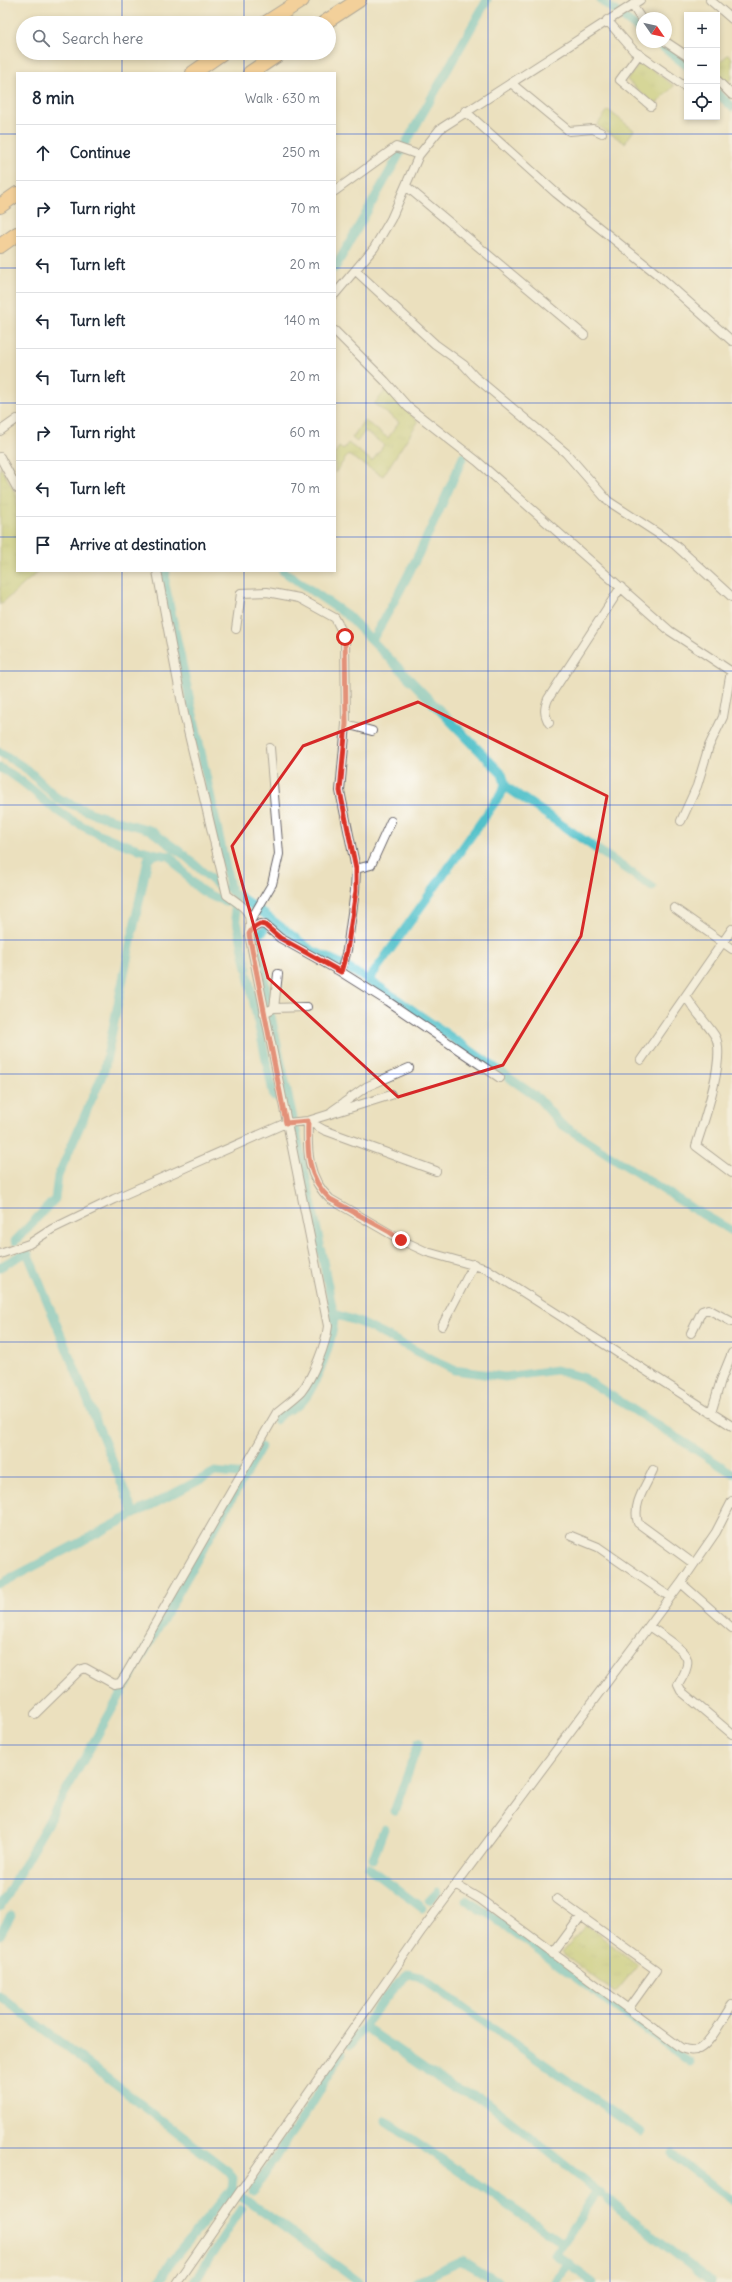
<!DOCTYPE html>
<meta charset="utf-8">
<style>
:root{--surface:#fff;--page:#f2f2f3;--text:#1f2937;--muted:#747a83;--line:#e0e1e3}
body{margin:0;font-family:Delius,sans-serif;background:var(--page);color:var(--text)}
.controls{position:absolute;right:12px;top:12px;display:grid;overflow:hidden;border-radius:0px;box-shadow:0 2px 6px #0003}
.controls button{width:36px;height:36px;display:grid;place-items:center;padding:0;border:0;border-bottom:1px solid var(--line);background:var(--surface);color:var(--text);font:20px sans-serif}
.compass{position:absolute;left:636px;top:12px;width:36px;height:36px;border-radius:50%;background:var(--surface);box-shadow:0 2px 6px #0003;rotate:124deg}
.stop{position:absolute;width:12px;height:12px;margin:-9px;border:3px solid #d93025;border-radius:50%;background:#fff}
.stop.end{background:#d93025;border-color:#fff;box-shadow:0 1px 4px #0008}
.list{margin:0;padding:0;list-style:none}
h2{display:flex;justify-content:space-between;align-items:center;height:52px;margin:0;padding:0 16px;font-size:17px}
h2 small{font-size:13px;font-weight:400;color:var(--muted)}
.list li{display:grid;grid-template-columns:26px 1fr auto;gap:12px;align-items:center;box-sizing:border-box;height:56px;padding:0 16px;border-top:1px solid var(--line)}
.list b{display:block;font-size:15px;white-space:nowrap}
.list em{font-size:13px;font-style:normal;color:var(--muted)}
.icon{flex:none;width:22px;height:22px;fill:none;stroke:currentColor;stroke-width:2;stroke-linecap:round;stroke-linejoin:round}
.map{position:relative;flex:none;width:732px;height:2282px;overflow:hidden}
.search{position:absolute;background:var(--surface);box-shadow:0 2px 6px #0003;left:16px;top:16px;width:320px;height:44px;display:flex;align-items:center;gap:10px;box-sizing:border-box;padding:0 14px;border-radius:22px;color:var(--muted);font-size:15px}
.panel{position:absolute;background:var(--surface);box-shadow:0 2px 6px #0003;left:16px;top:72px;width:320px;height:500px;border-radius:0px}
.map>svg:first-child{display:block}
.grass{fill:url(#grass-tufts);stroke:#6f7654}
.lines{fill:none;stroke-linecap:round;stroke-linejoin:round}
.canal{stroke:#53c1c9;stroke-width:9}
.minor-casing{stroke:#686469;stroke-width:10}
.motorway-casing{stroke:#686469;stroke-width:16}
.minor{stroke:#fff;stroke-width:8}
.motorway{stroke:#fcbd6f;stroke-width:14}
.route{stroke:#d93025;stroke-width:5}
.marked{fill:none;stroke:#d62828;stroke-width:3;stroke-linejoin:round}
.grid{fill:none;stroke:#1d4ed8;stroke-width:1;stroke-opacity:0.55}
</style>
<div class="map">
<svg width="732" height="2282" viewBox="0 0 732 2282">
<defs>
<pattern id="grass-tufts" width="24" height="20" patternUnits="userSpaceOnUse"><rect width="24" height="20" fill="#bcc96c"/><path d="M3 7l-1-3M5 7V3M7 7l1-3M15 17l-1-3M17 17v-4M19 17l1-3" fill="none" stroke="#a1ac5e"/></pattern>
</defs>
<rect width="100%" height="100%" fill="#fff"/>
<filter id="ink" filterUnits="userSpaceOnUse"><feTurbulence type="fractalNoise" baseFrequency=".025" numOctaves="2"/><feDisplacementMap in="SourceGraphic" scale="8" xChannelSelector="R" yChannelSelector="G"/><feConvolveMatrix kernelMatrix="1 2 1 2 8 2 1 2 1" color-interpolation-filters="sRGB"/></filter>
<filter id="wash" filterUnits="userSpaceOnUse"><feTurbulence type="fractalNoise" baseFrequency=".012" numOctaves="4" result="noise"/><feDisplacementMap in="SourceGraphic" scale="16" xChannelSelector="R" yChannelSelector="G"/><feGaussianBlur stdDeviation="0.9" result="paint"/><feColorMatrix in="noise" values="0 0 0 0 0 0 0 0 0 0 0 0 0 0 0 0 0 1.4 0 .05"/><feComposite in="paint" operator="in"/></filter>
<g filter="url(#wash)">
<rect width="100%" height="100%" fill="#ebe0be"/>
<path class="grass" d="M728,54L732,58V78L726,84L717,75V66Z
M641,61L674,86L655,105L627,80Z
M608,110L634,130L625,143L597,125Z
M386,390L418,422L383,476L348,455L335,473V453L339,447L343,450L348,443L372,461L384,445L365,431L357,442L352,438L364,420L388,438L399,422L374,404Z
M0,466L17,496V571H39L0,605Z
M586,1925L638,1965L615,1993L561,1953Z"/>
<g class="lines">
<path class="canal" d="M601,0L642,32
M656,42L687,66
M717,93L732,107
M335,268L487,0
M166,571L165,584L231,891L256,908
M283,571L347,615L502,774L505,783L503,791L368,981
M372,640C407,582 436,520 463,457
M0,752L28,770L57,798L94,814L150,830L183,854L222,889
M0,768C24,779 40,799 62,814C87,831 140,853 170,856C192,882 198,896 233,903L247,968
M505,786L652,887
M259,910L311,950L340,963
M264,930L257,935L269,1008
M133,931L148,859L156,854
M346,967L378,986L538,1098L561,1124L690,1207L732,1231
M248,976L274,1097
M271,1016L293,1118
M96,1090L104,1071L132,936
M295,1127L320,1244
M15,1241L55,1199L58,1176L94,1094
M321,1250L332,1306
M0,1267L27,1252L134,1514
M334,1314L359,1322L454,1370L505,1377L556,1370L582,1377L732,1473
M276,1420C282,1410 292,1410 301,1403C315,1390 338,1330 333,1311
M0,1584L215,1472L246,1475
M394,1812L419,1742
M373,1859L384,1829
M369,1868L422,1908
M429,1900L437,1892
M466,1900L499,1921L690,2062
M0,1907L261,1447
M0,1935L11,1915
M0,1996L228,2171L233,2178L232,2189L169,2264L159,2282
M365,2027L451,2087L484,2100L601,2194
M350,2044C370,2022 385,1992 409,1974L420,1977L641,2132
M309,2108L342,2053
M386,2121L563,2243
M672,2154L732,2200
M273,2161L306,2113
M232,2189L359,2282
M253,2191L270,2165
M607,2199L711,2282
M194,2282L241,2209
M416,2282L462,2261L498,2282
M556,2282L568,2263
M592,2282L555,2255L597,2192"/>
</g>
</g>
<g filter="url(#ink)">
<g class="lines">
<defs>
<path id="minor" d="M710,0L732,19
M632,5L642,20
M607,20L634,51L687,88
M666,42L687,56
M639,54L620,80L651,106
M717,80L732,95
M511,83L569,131L593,129L602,133
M465,111L556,193L657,274L732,341
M406,186L584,335
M335,191L396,147L419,155
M356,271L435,344L464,365L474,376L566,453L608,501L674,544L732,597
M335,294L374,248L391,219L419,155L440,129L640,0
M335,331L385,381L408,407L477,461L670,631L732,672
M0,431L17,419
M0,457L17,488
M236,629L241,593L267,592L299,598L335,618L345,637L346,724L340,791L356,869L355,891L347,950L341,972
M549,723C544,714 544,709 548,699L621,587
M346,724L372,731
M681,821L697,786L709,746L723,717L731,671
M356,869L371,865L391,821
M674,908L732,949
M251,920L272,884L279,854L270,748
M249,933L253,928L260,924L265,925L280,938L341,972L387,1001L500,1078
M686,996C694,1011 706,1022 715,1036C727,1056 703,1124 696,1146L732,1173
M274,1008L278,974
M264,1013L274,1008L307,1007
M641,1060L732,929
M391,1095L308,1121L324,1130L436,1171
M332,1111L366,1087L409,1068
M0,1254L29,1244L52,1229L114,1199L286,1123L308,1121C307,1150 307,1178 330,1199L401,1240L427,1252L487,1269L732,1426
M442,1326L474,1264
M691,1333L702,1311L708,1309L732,1322
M711,1413L721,1380L732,1353
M653,1470C645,1488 632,1504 638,1523L694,1564
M571,1536L598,1547L670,1597
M681,1583L732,1628
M649,1626C658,1633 684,1648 687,1659C689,1668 682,1678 678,1685L681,1691L732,1734
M35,1714L80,1670L85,1668L114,1684L120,1683L125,1676L277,1412C284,1406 294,1399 301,1392C313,1377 326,1344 328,1326L249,934C253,910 245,908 227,895L184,714L157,571
M456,1885L480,1899L681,2048C687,2050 693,2052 699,2049C711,2043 724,2016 732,2005
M557,1899L656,1970L628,2009
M553,1954L581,1916
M177,2282L422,1930L681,1583L716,1532L732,1501"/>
<path id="motorway" d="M266,23L302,0
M324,23L359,0
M193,73L222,53
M250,73L280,53
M0,206L17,194
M0,246L17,234"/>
</defs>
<use href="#minor" class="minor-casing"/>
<use href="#motorway" class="motorway-casing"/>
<use href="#minor" class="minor"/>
<use href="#motorway" class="motorway"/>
</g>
</g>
<g class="lines" filter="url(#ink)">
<path class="route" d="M345,637L346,724L340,791L356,869V891L347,950L341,972L280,938L265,925L260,924L253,928L249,934L286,1123L308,1121C307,1150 307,1178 330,1199L388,1231L401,1240"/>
</g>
<path d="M0 0H732V2282H0ZM418,702L607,796L581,936L503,1065L398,1097L268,978L232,846L303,746Z" fill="#ebe0be" fill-opacity=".55" fill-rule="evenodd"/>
<path class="marked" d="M418,702L607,796L581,936L503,1065L398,1097L268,978L232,846L303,746Z"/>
<path class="grid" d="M122,0V23M244,0V23M366,0V2282M488,0V2282M610,0V2282M122,53V73M244,53V73M0,134H17M335,134H732M0,268H17M335,268H732M0,403H17M335,403H732M0,537H17M335,537H732M122,571V2282M244,571V2282M0,671H732M0,805H732M0,940H732M0,1074H732M0,1208H732M0,1342H732M0,1477H732M0,1611H732M0,1745H732M0,1879H732M0,2014H732M0,2148H732"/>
</svg>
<div class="controls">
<button>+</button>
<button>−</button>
<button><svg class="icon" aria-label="locate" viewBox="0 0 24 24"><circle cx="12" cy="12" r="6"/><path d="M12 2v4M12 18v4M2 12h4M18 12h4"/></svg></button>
</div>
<svg class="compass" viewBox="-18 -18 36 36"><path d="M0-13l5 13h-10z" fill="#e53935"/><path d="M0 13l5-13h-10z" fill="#747a83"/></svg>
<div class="stop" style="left:345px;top:637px"></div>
<div class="stop end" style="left:401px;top:1240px"></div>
<div class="search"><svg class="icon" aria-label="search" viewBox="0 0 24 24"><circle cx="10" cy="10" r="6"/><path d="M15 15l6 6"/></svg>Search here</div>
<section class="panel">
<h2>8 min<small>Walk · 630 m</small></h2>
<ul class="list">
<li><svg class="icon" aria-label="ahead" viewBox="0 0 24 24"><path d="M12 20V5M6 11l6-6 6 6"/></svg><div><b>Continue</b></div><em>250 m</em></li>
<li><svg class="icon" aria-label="right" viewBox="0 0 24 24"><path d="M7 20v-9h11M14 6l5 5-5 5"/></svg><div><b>Turn right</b></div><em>70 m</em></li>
<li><svg class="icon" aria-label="left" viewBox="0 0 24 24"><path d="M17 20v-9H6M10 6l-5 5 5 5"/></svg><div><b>Turn left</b></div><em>20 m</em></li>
<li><svg class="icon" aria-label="left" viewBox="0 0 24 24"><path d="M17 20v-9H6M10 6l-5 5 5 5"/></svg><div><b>Turn left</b></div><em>140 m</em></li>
<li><svg class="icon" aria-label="left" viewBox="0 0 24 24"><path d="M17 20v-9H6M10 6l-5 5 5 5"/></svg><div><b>Turn left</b></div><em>20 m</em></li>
<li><svg class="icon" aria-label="right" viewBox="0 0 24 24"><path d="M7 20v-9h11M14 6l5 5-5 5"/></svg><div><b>Turn right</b></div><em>60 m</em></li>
<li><svg class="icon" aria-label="left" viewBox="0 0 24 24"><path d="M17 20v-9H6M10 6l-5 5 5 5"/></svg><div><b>Turn left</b></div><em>70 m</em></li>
<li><svg class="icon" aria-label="arrive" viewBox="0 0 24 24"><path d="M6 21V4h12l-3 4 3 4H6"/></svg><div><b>Arrive at destination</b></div></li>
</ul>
</section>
</div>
